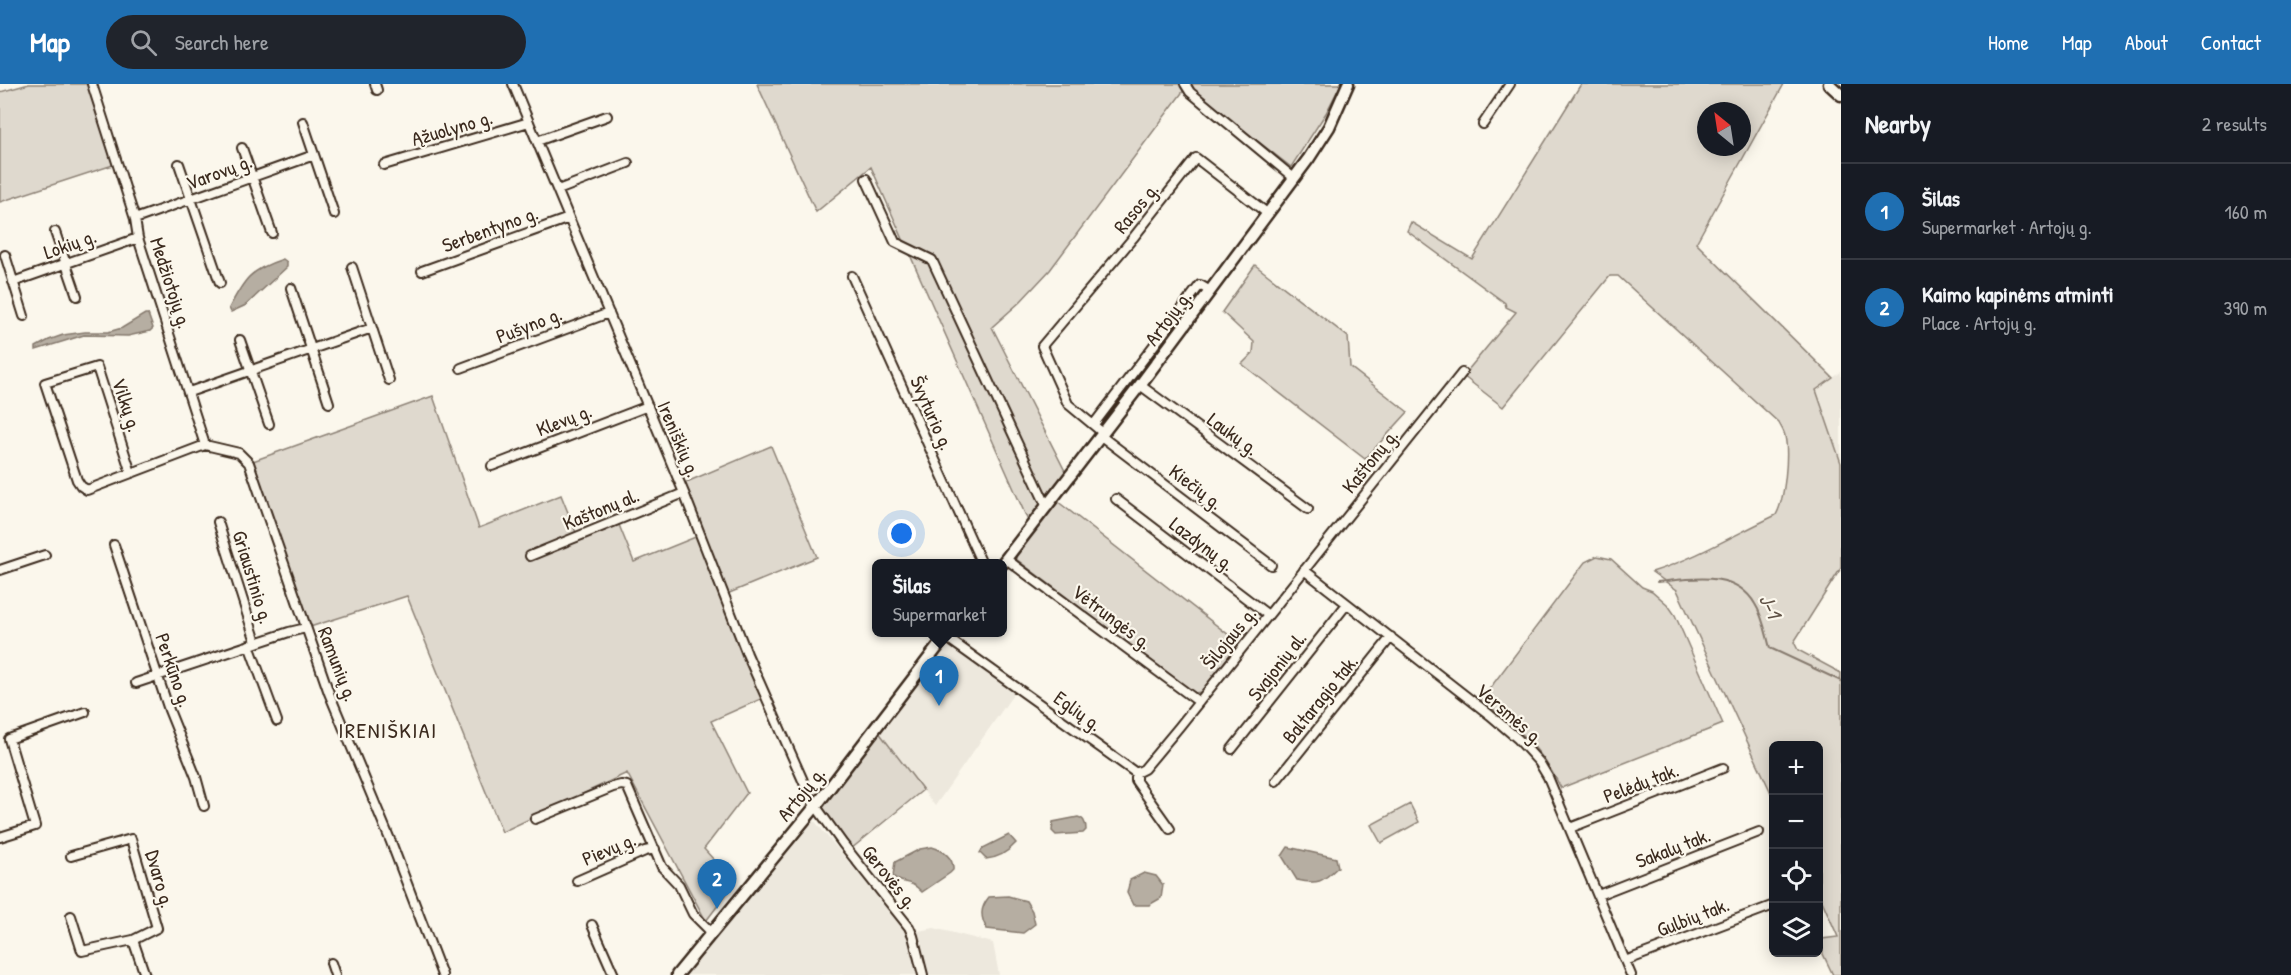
<!DOCTYPE html>
<meta charset="utf-8">
<style>
:root{--surface:#171b24;--page:#20242c;--text:#f1f3f6;--muted:#9ea1a6;--line:#363941;--accent:#1f6fb2}
body{margin:0;font-family:"Patrick Hand",sans-serif;background:var(--page);color:var(--text)}
.controls{position:absolute;right:18px;bottom:18px;display:grid;overflow:hidden;border-radius:9px;box-shadow:0 3px 15px #0003}
.controls button{width:54px;height:54px;display:grid;place-items:center;padding:0;border:0;border-bottom:2px solid var(--line);background:var(--surface);color:var(--text);font:30px sans-serif}
.compass{position:absolute;left:1697px;top:18px;width:54px;height:54px;border-radius:50%;background:var(--surface);box-shadow:0 3px 15px #0003;rotate:330deg}
.you{position:absolute;left:902px;top:450px;width:21px;height:21px;margin:-15px;border:4px solid #fff;border-radius:50%;background:#1a73e8;box-shadow:0 0 0 9px #1a73e833}
.badge{display:grid;place-items:center;width:39px;height:39px;border-radius:50%;background:var(--accent);color:#fff;font-size:20px;font-weight:700}
.pin{position:absolute;translate:-50% -50px;filter:drop-shadow(0 2px 3px #0008)}
.pin::after{content:'';position:absolute;top:32px;width:21px;height:18px;background:inherit;clip-path:polygon(0 0,100% 0,50% 100%)}
.popup{position:absolute;left:872px;top:475px;width:135px;height:78px;box-sizing:border-box;display:grid;place-content:center;border-radius:9px;background:var(--surface);filter:drop-shadow(0 2px 4px #0005);font-size:20px;white-space:nowrap;color:var(--muted)}
.popup b{font-size:22px;color:var(--text)}
.popup::after{content:'';position:absolute;left:50%;top:100%;margin-left:-12px;border:12px solid transparent;border-top-color:var(--surface)}
.list{margin:0;padding:0;list-style:none}
h2{display:flex;justify-content:space-between;align-items:center;height:78px;margin:0;padding:0 24px;font-size:26px}
h2 small{font-size:20px;font-weight:400;color:var(--muted)}
.list li{display:grid;grid-template-columns:39px 1fr auto;gap:18px;align-items:center;box-sizing:border-box;height:96px;padding:0 24px;border-top:2px solid var(--line)}
.list b{display:block;font-size:22px;white-space:nowrap}
.list p{margin:0;font-size:20px;white-space:nowrap;color:var(--muted)}
.list em{font-size:20px;font-style:normal;color:var(--muted)}
.icon{flex:none;width:33px;height:33px;fill:none;stroke:currentColor;stroke-width:2;stroke-linecap:round;stroke-linejoin:round}
.map{position:relative;flex:none;width:1841px;height:891px;overflow:hidden}
header{display:flex;align-items:center;gap:36px;box-sizing:border-box;height:84px;padding:0 30px;background:var(--accent);color:#fff}
header strong{font-size:28px}
nav{display:flex;gap:33px;margin-inline-start:auto;font-size:21px}
.search{width:420px;height:54px;background:var(--page);display:flex;align-items:center;gap:15px;box-sizing:border-box;padding:0 21px;border-radius:33px;color:var(--muted);font-size:22px}
main{display:flex}
aside{flex:1;background:var(--surface)}
.map>svg:first-child{display:block}
.built{fill:#ede8dd}
.green{fill:#dfd9ce;stroke:#8d8276;stroke-width:1.5;fill-rule:evenodd}
.water{fill:#b6aea2;stroke:#85796d;stroke-width:1.5}
.lines{fill:none;stroke-linecap:round;stroke-linejoin:round}
.stream{stroke:#85796d;stroke-width:2}
.minor-casing{stroke:#3b2a1e;stroke-width:12}
.major-casing{stroke:#3b2a1e;stroke-width:15}
.minor{stroke:#fbf7ec;stroke-width:8}
.major{stroke:#fbf7ec;stroke-width:10}
.labels{text-anchor:middle;stroke-width:4.5;stroke-linejoin:round;paint-order:stroke}
.street-label{font-size:20px;fill:#3b2a1e;stroke:#fbf7ec}
.water-label{font-size:21px;font-style:italic;fill:#605246;stroke:#fbf7ec}
.quarter-label{font-size:22px;letter-spacing:1.5px;fill:#3b2a1e;stroke:#fbf7ec}
</style>
<header>
<strong>Map</strong>
<div class="search"><svg class="icon" aria-label="search" viewBox="0 0 24 24"><circle cx="10" cy="10" r="6"/><path d="M15 15l6 6"/></svg>Search here</div>
<nav><a>Home</a><a>Map</a><a>About</a><a>Contact</a></nav>
</header>
<main>
<div class="map">
<svg width="1841" height="891" viewBox="0 0 1841 891">
<rect width="100%" height="100%" fill="#fbf7ec"/>
<filter id="ink" filterUnits="userSpaceOnUse"><feTurbulence type="fractalNoise" baseFrequency=".0167" numOctaves="2"/><feDisplacementMap in="SourceGraphic" scale="12" xChannelSelector="R" yChannelSelector="G"/><feConvolveMatrix kernelMatrix="1 2 1 2 8 2 1 2 1" color-interpolation-filters="sRGB"/></filter>
<g filter="url(#ink)">
<path class="built" d="M1841,288V379L1816,306Z
M949,560L954,561L1017,605L935,722L878,647Z
M812,734L908,849L934,844L993,859L999,891H685L683,888Z"/>
<path class="green" d="M29,0H89L113,81L0,118V8Z
M757,0H1341L1326,29L1291,83L1187,2L1050,186L1020,218L992,243L1066,389L1029,439L871,83L816,128Z
M1581,0H1784L1696,159L1833,294L1816,306L1841,379V484L1794,558L1798,566L1841,589V891H1833L1823,870L1822,855L1838,853L1819,810L1818,662H1774L1773,713L1677,506L1652,488C1696,474 1734,451 1776,431C1785,415 1789,370 1785,352C1784,347 1781,343 1779,339L1618,192H1610L1503,323L1463,292L1516,228L1506,223L1505,219L1407,147L1411,138L1472,175ZM1706,27H1742V63H1706Z
M1255,181L1348,253L1350,283L1408,328L1365,375L1242,280L1253,269L1254,258L1222,228Z
M433,312L479,444L561,411L579,456L619,441L634,478L698,452L763,614L711,637L747,709L704,765L735,799L706,837L627,689L502,748L407,512L310,543L253,377Z
M771,362L817,473L727,510L682,400Z
M1057,417L1239,559L1201,608L1194,609L1016,475V471Z
M1597,472L1611,475L1642,503L1652,507L1668,521L1675,531L1723,640L1561,704C1540,663 1518,643 1481,616L1585,478Z
M878,647L923,706L851,765L820,723Z
M1410,720L1419,738L1381,759L1371,741Z"/>
<path class="water" d="M283,175L287,178V183L246,221L231,228L229,224C245,194 250,186 283,175Z
M145,230H148L153,244L150,247L128,252L84,251L36,266V263L49,256L63,251L85,248H108L122,244Z
M1078,733C1084,734 1086,740 1086,746L1083,749L1056,751L1052,747L1053,738Z
M1009,751L1016,759C1008,768 998,774 986,775L980,769L983,764Z
M932,763C943,766 954,774 953,786L950,789L922,808C909,794 903,802 893,792L895,778L920,765Z
M1288,763L1336,774L1338,783C1322,798 1318,801 1297,796L1282,772Z
M1144,789L1156,792L1163,801L1161,814L1149,821H1133L1127,809L1130,796Z
M1008,812L1026,817L1032,827L1035,840L1023,849L987,845C980,833 980,824 989,813Z"/>
<g class="lines">
<path class="stream" d="M1657,498C1690,495 1735,485 1755,520C1763,532 1766,550 1770,564L1841,597"/>
<defs>
<path id="minor" d="M92,0L135,135L138,154L205,361L239,369L249,379L329,609L391,758L442,891
M375,0L377,6
M513,0L684,409L747,570L812,717L843,760L909,843L913,852L923,891
M1185,0L1190,8L1294,94
M303,38L334,130
M1483,40L1510,0
M537,57L607,32
M242,64L272,149
M179,80L220,199
M384,81L529,38
M866,95L895,158L932,176L1047,423
M558,106L628,79
M135,135L314,71
M55,148L77,212
M5,171L24,232
M352,183L389,296
M422,187L569,134
M852,192L982,480
M13,198L138,154
M291,204L329,319
M240,256L269,340
M461,284L609,229
M1140,301L1308,425
M189,308L372,244
M1094,340L1200,201L1210,207
M1103,349L1068,320L1042,262L1133,154L1196,74L1268,130
M1101,352L1271,481
M492,382L648,322
M131,389L97,283L45,299L77,396L81,402L87,406L205,361
M1116,415L1268,531
M218,438L256,558
M114,461L169,626L196,693L204,722
M530,472L684,409
M1006,475L1199,618
M0,486L45,471
M1304,486L1490,631L1518,655L1539,678L1548,693L1631,891
M946,553L1136,689V697L1170,745
M249,561L277,637
M136,599L289,548L306,544
M1232,665L1347,520
M1136,689L1144,685L1179,643L1462,289
M1276,697L1391,553
M535,735L613,703L621,701L627,702L662,783L679,801L693,830L712,849
M1570,744L1723,684
M0,753L35,742L9,655L85,628
M71,772L131,755L157,844L133,856L145,891
M577,797L645,767L655,765
M1598,811L1759,748
M71,832L82,867L133,856
M592,841L614,891
M1625,877L1774,821
M331,879L335,891"/>
<path id="major" d="M1829,0L1841,11
M1002,480L1140,301L1309,74L1329,43L1348,0
M677,891L815,723L949,548"/>
</defs>
<use href="#minor" class="minor-casing"/>
<use href="#major" class="major-casing"/>
<use href="#minor" class="minor"/>
<use href="#major" class="major"/>
</g>
</g>
<g class="labels">
<g class="street-label">
<text transform="translate(452 44) rotate(-16)" y="7">Ąžuolyno g.</text>
<text transform="translate(219 88) rotate(-20)" y="7">Varovų g.</text>
<text transform="translate(1136 124) rotate(-51)" y="7">Rasos g.</text>
<text transform="translate(490 145) rotate(-20)" y="7">Serbentyno g.</text>
<text transform="translate(70 160) rotate(-19)" y="7">Lokių g.</text>
<text transform="translate(171 199) rotate(72)" y="7">Medžiotojų g.</text>
<text transform="translate(1168 234) rotate(-53)" y="7">Artojų g.</text>
<text transform="translate(529 241) rotate(-21)" y="7">Pušyno g.</text>
<text transform="translate(127 321) rotate(72)" y="7">Vilkų g.</text>
<text transform="translate(932 329) rotate(66)" y="7">Švyturio g.</text>
<text transform="translate(564 336) rotate(-21)" y="7">Klevų g.</text>
<text transform="translate(1233 350) rotate(36)" y="7">Laukų g.</text>
<text transform="translate(679 355) rotate(67)" y="7">Ireniškių g.</text>
<text transform="translate(1370 377) rotate(-51)" y="7">Kaštonų g.</text>
<text transform="translate(1196 403) rotate(37)" y="7">Kiečių g.</text>
<text transform="translate(601 425) rotate(-22)" y="7">Kaštonų al.</text>
<text transform="translate(1202 460) rotate(37)" y="7">Lazdynų g.</text>
<text transform="translate(253 493) rotate(73)" y="7">Griaustinio g.</text>
<text transform="translate(1112 533) rotate(37)" y="7">Vėtrungės g.</text>
<text transform="translate(1229 554) rotate(-51)" y="7">Šilojaus g.</text>
<text transform="translate(338 580) rotate(69)" y="7">Ramunių g.</text>
<text transform="translate(1277 582) rotate(-52)" y="7">Svajonių al.</text>
<text transform="translate(174 586) rotate(71)" y="7">Perkūno g.</text>
<text transform="translate(1320 615) rotate(-51)" y="7">Baltaragio tak.</text>
<text transform="translate(1078 627) rotate(36)" y="7">Eglių g.</text>
<text transform="translate(1510 630) rotate(41)" y="7">Versmės g.</text>
<text transform="translate(1641 699) rotate(-21)" y="7">Pelėdų tak.</text>
<text transform="translate(801 710) rotate(-51)" y="7">Artojų g.</text>
<text transform="translate(1673 764) rotate(-21)" y="7">Sakalų tak.</text>
<text transform="translate(609 765) rotate(-23)" y="7">Pievų g.</text>
<text transform="translate(890 793) rotate(51)" y="7">Gerovės g.</text>
<text transform="translate(160 795) rotate(74)" y="7">Dvaro g.</text>
<text transform="translate(1693 833) rotate(-21)" y="7">Gulbių tak.</text>
</g>
<g class="water-label">
<text transform="translate(1770 522) rotate(65)" y="7">J-1</text>
</g>
<g class="quarter-label">
<text x="388" y="654">IRENIŠKIAI</text>
</g>
</g>
</svg>
<div class="controls">
<button>+</button>
<button>−</button>
<button><svg class="icon" aria-label="locate" viewBox="0 0 24 24"><circle cx="12" cy="12" r="6"/><path d="M12 2v4M12 18v4M2 12h4M18 12h4"/></svg></button>
<button><svg class="icon" aria-label="layers" viewBox="0 0 24 24"><path d="M12 4l9 5-9 5-9-5zM3 14l9 5 9-5"/></svg></button>
</div>
<svg class="compass" viewBox="-18 -18 36 36"><path d="M0-13l5 13h-10z" fill="#e53935"/><path d="M0 13l5-13h-10z" fill="#9ea1a6"/></svg>
<div class="you"></div>
<div class="pin badge" style="left:939px;top:622px">1</div>
<div class="popup"><b>Šilas</b>Supermarket</div>
<div class="pin badge" style="left:717px;top:825px">2</div>
</div>
<aside>
<h2>Nearby<small>2 results</small></h2>
<ul class="list">
<li><span class="badge">1</span><div><b>Šilas</b><p>Supermarket · Artojų g.</p></div><em>160 m</em></li>
<li><span class="badge">2</span><div><b>Kaimo kapinėms atminti</b><p>Place · Artojų g.</p></div><em>390 m</em></li>
</ul>
</aside>
</main>
